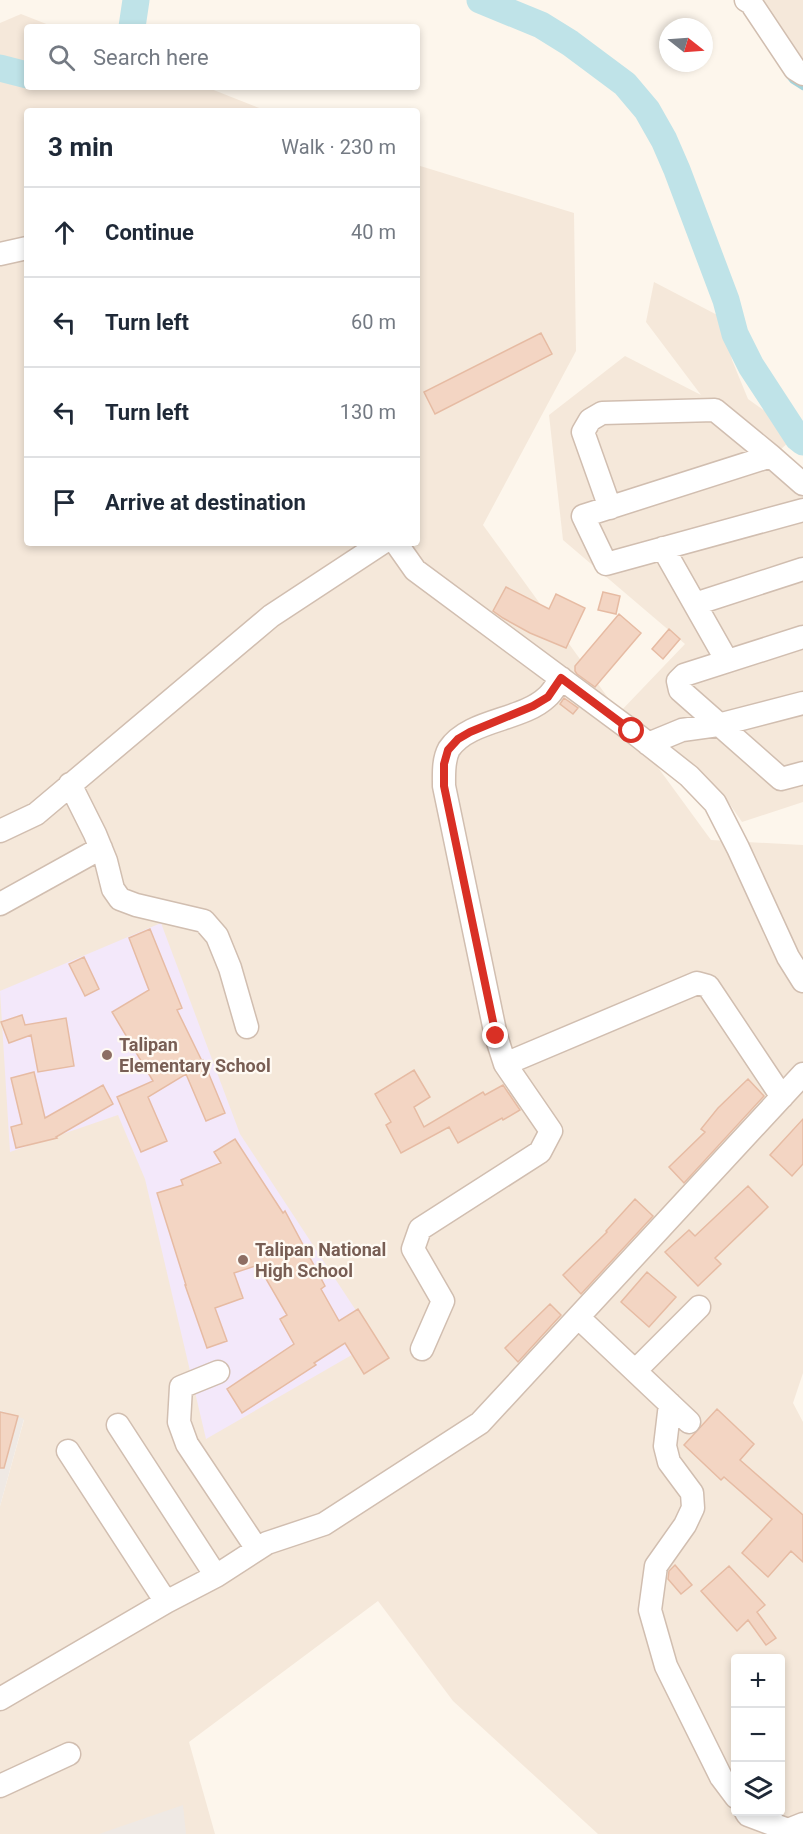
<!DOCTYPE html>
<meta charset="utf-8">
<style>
:root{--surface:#fff;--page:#f6f6f7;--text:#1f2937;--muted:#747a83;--line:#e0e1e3}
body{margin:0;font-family:Roboto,sans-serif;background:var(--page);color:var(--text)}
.controls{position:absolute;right:18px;bottom:18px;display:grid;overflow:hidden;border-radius:6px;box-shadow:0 3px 9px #0003}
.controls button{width:54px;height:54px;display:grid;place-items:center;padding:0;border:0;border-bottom:2px solid var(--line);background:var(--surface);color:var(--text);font:30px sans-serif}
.compass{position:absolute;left:659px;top:18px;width:54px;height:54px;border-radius:50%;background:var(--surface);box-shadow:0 3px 9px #0003;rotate:107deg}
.stop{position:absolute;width:18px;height:18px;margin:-14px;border:4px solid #d93025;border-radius:50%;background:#fff}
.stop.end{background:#d93025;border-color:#fff;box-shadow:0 2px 6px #0008}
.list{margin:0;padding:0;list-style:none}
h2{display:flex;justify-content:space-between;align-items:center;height:78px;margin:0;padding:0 24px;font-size:26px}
h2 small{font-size:20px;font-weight:400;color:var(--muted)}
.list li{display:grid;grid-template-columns:39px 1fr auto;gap:18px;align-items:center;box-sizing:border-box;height:90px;padding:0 24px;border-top:2px solid var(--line)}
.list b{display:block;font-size:22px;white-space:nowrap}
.list em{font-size:20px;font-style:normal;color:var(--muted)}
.icon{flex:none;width:33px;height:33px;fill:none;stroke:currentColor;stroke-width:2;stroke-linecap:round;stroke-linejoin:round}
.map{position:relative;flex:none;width:803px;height:1834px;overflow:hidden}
.search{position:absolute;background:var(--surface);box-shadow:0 3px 9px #0003;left:24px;top:24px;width:396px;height:66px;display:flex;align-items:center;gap:15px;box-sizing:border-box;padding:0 21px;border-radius:6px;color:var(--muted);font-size:22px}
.panel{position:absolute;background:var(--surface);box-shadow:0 3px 9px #0003;left:24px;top:108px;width:396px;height:438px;border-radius:6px}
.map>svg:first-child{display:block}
.residential{fill:#f5e8da;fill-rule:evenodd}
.industrial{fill:#efe9e4}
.education{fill:#f3e8fa}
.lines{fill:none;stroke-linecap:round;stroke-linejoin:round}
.stream{stroke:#a5d3da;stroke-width:4.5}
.river{stroke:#bfe3e8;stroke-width:27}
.building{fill:#f3d5c3;stroke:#e6bba3;stroke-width:1.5}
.minor-casing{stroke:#d1beb0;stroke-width:25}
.minor{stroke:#fff;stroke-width:22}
.route{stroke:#d93025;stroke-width:8}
.education-dot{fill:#8d6e63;stroke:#fffaf3;stroke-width:2}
.labels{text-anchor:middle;stroke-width:4.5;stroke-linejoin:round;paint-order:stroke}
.education-label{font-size:18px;font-weight:bold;fill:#785e54;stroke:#fffaf3;text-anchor:start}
</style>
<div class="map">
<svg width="803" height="1834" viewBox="0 0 803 1834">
<rect width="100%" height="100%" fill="#fdf6ec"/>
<path class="residential" d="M763,0H803V62L792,47Z
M21,14L54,27H27V87H206L267,111H27V543H417V165L574,213L576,351L483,525L619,713L685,644L563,540L549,415L625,356L701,395L646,322L654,282L723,318L732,360L748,399L783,424L791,440L778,452L803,470V802L742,822L722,793L624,721L711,840L803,845V1373L793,1403L803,1422V1834H598L453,1701L378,1601L189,1742L215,1834H0V1506L24,1420L0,1410V23ZM736,1658H780V1812H736Z"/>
<path class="industrial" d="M0,1410L24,1419L0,1506Z
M183,1805L186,1834H99Z"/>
<path class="education" d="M161,923L240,1134L376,1341L206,1439L145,1179L118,1115L10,1152L0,991Z"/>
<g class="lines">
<path class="stream" d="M788,76L792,81L803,88"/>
<path class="river" d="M480,0L541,25L570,43L625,84L647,110L664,140L677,170L726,300L735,334L751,366L798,438L803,442
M132,27L136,0
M0,68L27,75"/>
</g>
<path class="building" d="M541,333L552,354L435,414L424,392Z
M506,587L549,609L556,594L585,608L566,648L530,633L503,618L493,611Z
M603,592L620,596L616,614L598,610Z
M619,614L641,633L595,687L577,674L575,671V666Z
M669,629L680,639L663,659L652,649Z
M564,698L578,708L573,714L560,704Z
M150,929L182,1008L177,1010L202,1061L203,1060L225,1113L206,1121L186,1074L148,1097L167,1141L141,1152L117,1097L153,1081L112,1012L149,990L129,938Z
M84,957L99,989L85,996L69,964Z
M22,1015L25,1025L66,1018L74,1066L38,1072L31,1035L9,1043L1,1022Z
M414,1070L430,1097L414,1107L424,1127L483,1092L485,1095L503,1085L520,1110L503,1120L502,1118L458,1143L449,1127L401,1153L386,1125L391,1122L375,1094Z
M34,1072L45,1118L103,1085L113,1104L56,1137L57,1138L16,1148L11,1127L22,1124L11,1078Z
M748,1079L764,1096L684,1183L669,1167L705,1132L701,1129L718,1108Z
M803,1119V1164L792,1176L770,1155Z
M235,1139L283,1213L285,1211L325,1286L321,1289L339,1321L358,1309L389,1358L364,1374L345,1343L314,1363L316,1365L242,1413L227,1389L294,1344L280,1319L287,1315L258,1265L234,1273L243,1298L215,1308L227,1341L207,1348L185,1285H186L157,1193L183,1185L181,1180L221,1163L214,1152Z
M748,1186L768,1207L715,1258L721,1264L698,1286L665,1252L689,1230L695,1236Z
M635,1199L653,1216L581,1294L563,1275L607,1232L606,1231Z
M647,1272L676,1297L649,1327L621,1302Z
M550,1304L561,1315L518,1362L505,1348Z
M717,1409L754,1444L740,1460L803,1515V1562L791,1551L768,1577L742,1553L772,1519L724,1477L721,1480L684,1445Z
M0,1412L18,1416L4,1468H0Z
M675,1565L692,1585L681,1594L668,1579L669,1571Z
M729,1566L765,1605L757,1612L776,1638L766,1645L748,1620L737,1631L701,1591Z"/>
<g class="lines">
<defs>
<path id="minor" d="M746,0L751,3L795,69L803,74
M0,254L27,248
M803,484L771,456L583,516L606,564L803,510
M610,508L583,432L590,420L602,413L715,410L771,456
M396,543L415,570L632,731L689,776L715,803L738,848L788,957L803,981
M663,548L727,661
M695,604L803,569
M803,637L684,675L678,681L680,690L781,779L803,773
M561,678C557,684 553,692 547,697C522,721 469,719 449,749C443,760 444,774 444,786L496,1036L505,1064L697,983L708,986L782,1097
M648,744L682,730L718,725L803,703
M70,784L95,834L106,861L113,889L120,899L136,905L204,921L217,936L230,968L247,1027
M0,831L36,814L271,616L382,543
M0,904L101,848
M579,1318L689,1422
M422,1349L443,1301L413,1249L420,1229L540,1152L551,1131L505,1064
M636,1370L699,1307
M218,1372L181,1387L179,1422L187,1444L257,1549
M670,1404L665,1446L669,1462L692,1493L693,1508L685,1525L656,1566L650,1610L666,1666L721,1777L736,1797
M118,1425L216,1576
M68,1451L166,1602
M0,1699L166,1602L216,1576L267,1543L324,1524L480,1423L803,1074
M0,1786L69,1754
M746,1812L748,1815L788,1830L803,1824"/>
</defs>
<use href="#minor" class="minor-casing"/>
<use href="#minor" class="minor"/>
</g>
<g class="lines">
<path class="route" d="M496,1036L444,786V764L448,750L458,739L470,732L533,706L548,697L561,678L632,731"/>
</g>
<g class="education-dot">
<circle cx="107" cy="1055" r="6"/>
<circle cx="243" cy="1260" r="6"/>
</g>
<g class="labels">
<g class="education-label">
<text x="119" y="1051">Talipan<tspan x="119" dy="21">Elementary School</tspan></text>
<text x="255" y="1256">Talipan National<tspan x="255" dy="21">High School</tspan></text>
</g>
</g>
</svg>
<div class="controls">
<button>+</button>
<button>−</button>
<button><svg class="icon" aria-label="layers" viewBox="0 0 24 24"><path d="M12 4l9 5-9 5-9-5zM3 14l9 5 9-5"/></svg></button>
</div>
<svg class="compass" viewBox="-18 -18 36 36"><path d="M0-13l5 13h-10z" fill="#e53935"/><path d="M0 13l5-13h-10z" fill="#747a83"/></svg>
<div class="stop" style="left:632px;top:731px"></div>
<div class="stop end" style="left:496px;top:1036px"></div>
<div class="search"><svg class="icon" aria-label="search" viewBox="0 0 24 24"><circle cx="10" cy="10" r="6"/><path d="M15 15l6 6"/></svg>Search here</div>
<section class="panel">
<h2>3 min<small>Walk · 230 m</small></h2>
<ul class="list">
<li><svg class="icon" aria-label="ahead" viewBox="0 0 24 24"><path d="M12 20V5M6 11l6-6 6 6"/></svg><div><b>Continue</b></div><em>40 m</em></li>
<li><svg class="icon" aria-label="left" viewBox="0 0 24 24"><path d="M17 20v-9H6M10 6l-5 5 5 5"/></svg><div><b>Turn left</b></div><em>60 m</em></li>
<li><svg class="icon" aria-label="left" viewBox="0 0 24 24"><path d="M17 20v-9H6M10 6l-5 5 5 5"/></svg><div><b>Turn left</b></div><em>130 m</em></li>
<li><svg class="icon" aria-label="arrive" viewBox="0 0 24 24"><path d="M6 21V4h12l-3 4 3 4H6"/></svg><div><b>Arrive at destination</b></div></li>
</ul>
</section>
</div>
